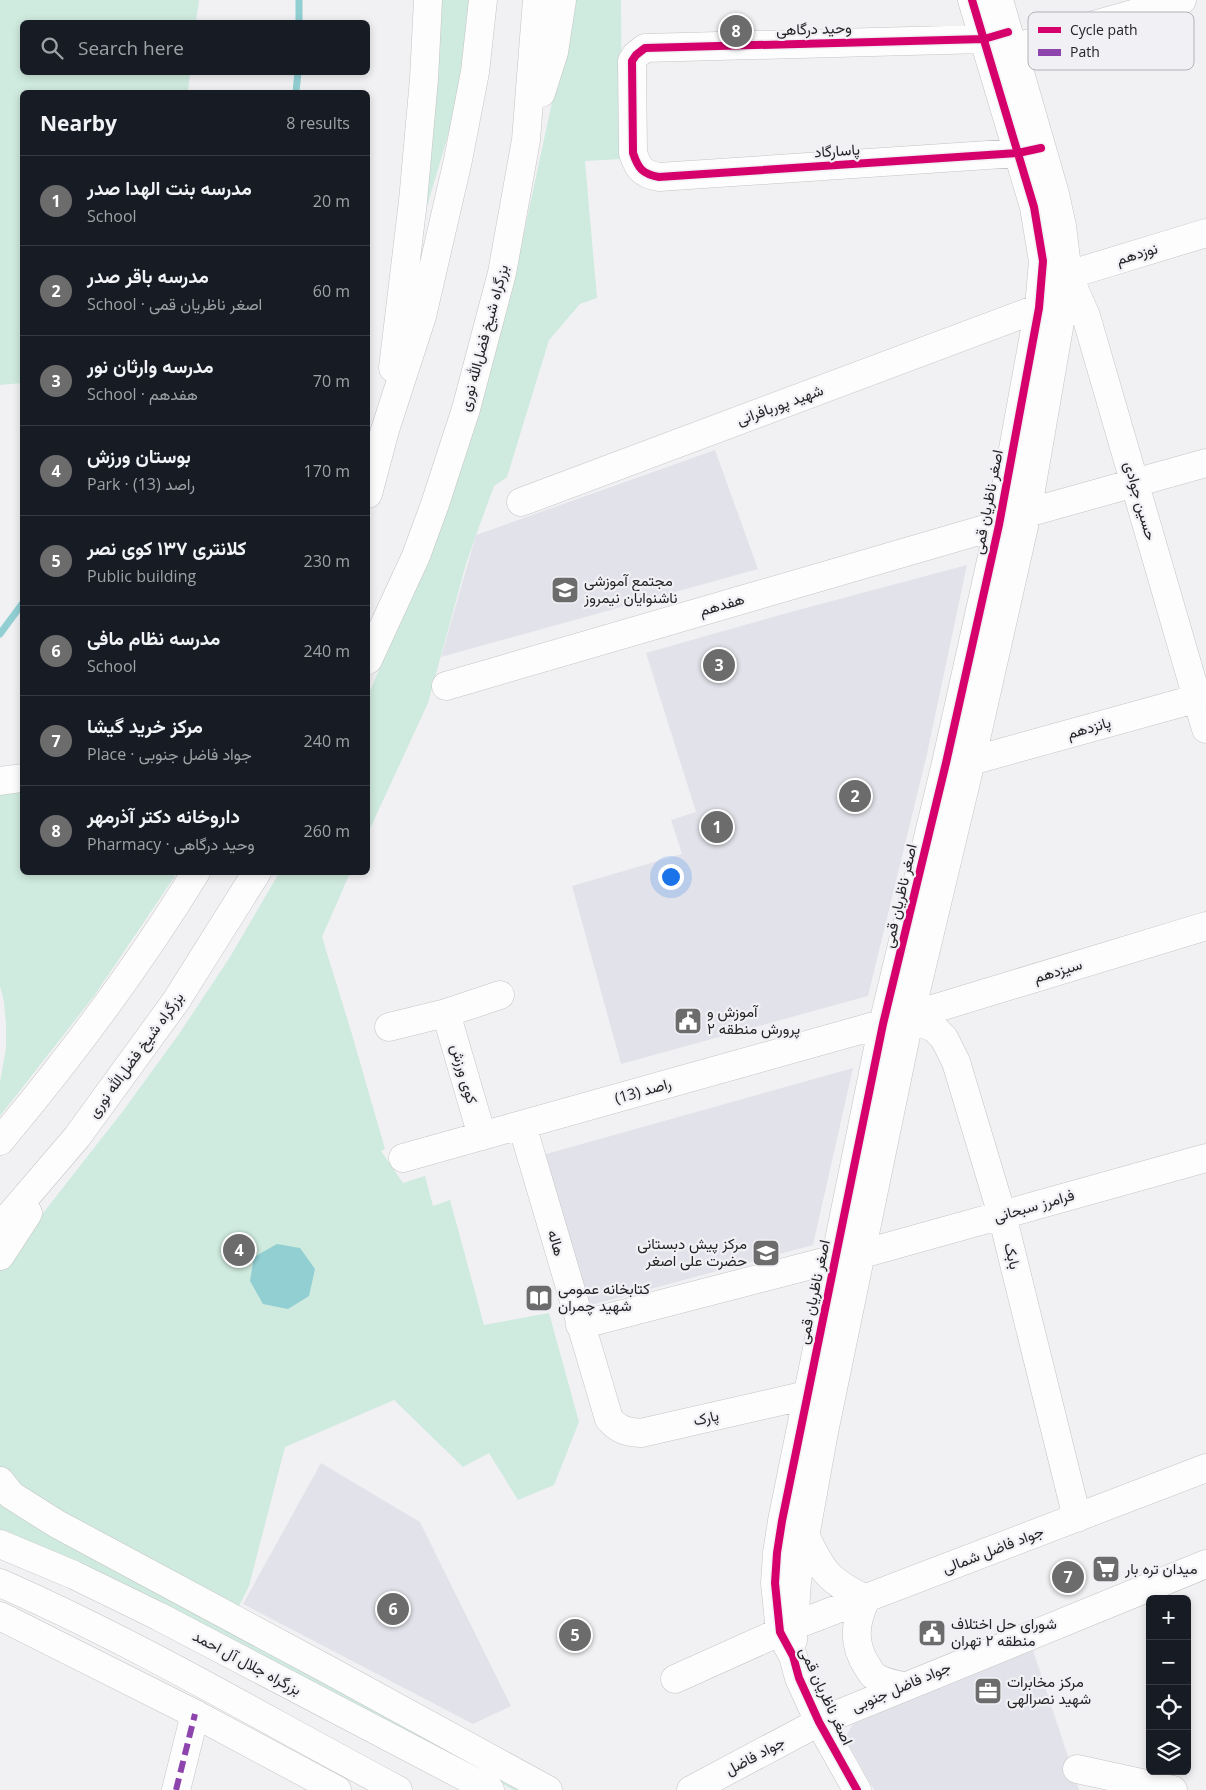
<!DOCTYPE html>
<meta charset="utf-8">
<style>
:root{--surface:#171b24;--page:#20242c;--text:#f1f3f6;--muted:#9ea1a6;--line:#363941;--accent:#6c6c6d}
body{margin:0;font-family:"Open Sans",Vazirmatn,sans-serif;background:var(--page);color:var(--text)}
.controls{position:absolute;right:15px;bottom:15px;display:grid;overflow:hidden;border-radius:8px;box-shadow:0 2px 8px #0003}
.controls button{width:45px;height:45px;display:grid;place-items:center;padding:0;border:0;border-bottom:1px solid var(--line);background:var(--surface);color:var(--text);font:25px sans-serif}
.you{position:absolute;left:670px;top:876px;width:18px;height:18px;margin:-12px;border:4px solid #fff;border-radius:50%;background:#1a73e8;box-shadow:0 0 0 8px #1a73e833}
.badge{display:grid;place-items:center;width:32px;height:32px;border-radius:50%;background:var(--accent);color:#fff;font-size:16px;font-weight:700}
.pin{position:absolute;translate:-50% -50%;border:2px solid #fff;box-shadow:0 1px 5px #0006}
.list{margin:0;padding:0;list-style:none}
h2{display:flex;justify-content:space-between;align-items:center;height:65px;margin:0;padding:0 20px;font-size:21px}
h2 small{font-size:16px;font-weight:400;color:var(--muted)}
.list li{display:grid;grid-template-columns:32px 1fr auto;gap:15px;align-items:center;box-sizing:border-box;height:90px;padding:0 20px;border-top:1px solid var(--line)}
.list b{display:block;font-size:19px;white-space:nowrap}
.list p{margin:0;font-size:16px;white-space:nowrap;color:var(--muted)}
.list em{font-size:16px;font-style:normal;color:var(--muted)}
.icon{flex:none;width:28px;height:28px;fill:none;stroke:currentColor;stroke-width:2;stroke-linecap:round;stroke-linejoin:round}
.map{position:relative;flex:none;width:1206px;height:1790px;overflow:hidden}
.search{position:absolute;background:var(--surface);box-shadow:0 2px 8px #0003;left:20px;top:20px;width:350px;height:55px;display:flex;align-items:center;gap:12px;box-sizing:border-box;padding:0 18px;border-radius:8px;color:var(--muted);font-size:19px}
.panel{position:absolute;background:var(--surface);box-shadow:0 2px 8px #0003;left:20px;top:90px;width:350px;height:785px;border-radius:8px}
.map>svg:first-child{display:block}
.built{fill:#e2e3ea}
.green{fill:#cfeade}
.water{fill:#91cfd3}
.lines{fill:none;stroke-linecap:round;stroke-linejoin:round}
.stream{stroke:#91cfd3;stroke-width:7}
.minor-casing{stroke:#c4c4c6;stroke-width:29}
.highway-casing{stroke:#c4c4c6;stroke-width:29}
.minor{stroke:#fdfdfd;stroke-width:28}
.highway{stroke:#fdfdfd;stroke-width:28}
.quiet{stroke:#8e44ad;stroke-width:6;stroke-dasharray:12 6;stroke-linecap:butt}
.cycleway-casing{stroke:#f0f0f5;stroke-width:11}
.cycleway{stroke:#d6006c;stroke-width:8}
.labels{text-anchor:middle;stroke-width:4.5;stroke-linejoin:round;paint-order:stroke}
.street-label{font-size:15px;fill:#242425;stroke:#f0f0f5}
.poi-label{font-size:15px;fill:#242425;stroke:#f0f0f5;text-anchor:start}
.key{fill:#f0f0f5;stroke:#b3b3b7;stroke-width:1}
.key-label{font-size:14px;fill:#242425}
</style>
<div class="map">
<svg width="1206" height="1790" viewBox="0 0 1206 1790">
<rect width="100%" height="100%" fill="#f1f1f4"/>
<path class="built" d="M715,450L758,569L441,657L476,535Z
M967,565L927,754L868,996L621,1064L572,886L682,854L671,820L696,812L646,653L787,613Z
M853,1068L813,1245L588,1306L539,1156Z
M321,1463L420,1522L511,1706L473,1724L243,1604Z
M1033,1650L1079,1790H874L845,1738L853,1724L1010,1658Z"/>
<path class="green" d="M0,0H199L196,22H22V72L190,73L188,92H22V383L0,385Z
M440,0H471L470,17L452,122L425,213Z
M574,0H621L622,159L585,161L597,298L580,304L549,340L507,477L494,486L476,535L466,564L428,703L368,833V696L411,594L464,456L525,228Z
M22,785V872L177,873L94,996L0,1116V1082L6,1048V1024L4,1002L0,986V789Z
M279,873H350L322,937L351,1031L385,1149L381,1151L403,1183L425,1176L433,1206L450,1200L484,1325L549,1313L579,1422L554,1485L518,1500L489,1453L463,1467L394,1400L285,1447L249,1586L238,1608L84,1529L0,1471V1268L123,1111L179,1034L230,957Z
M0,1499L531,1790H514L99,1572L0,1529Z"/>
<path class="water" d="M277,1244L300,1248L315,1269L309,1296L288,1309L263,1304L250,1281L254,1257Z"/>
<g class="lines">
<path class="stream" d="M299,22V0
M296,92L298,72
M0,634L22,604"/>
<defs>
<path id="minor" d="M1000,35L984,39L645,48L636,55L632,61L633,153C638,168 642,174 659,177L1018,153L1035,149
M1013,48L1182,0
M1068,275L1086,316L1206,729
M1068,275L1206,233
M521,502L1039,308L1049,296
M446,686L999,525L1027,513L1206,463
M956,762L971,761L1206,696
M446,1013L482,1136
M910,1016L935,1029L944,1038L956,1062L1002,1215L1077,1518
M389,1027L446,1013L500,995
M522,1125L609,1419C619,1430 626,1432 641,1433L807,1395
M403,1158L910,1016L1206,926
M580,1325L835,1259L862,1254L1206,1158
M805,1535C822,1571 828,1581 866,1599C855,1622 852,1643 867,1666C869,1669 871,1673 873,1675C881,1682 893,1684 903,1686
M793,1640L797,1581L824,1432L910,1016L971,761L1027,513L1068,275L1062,226L1055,194L999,0
M675,1679L793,1626L1206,1468
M1077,1769L1173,1790
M176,1790L195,1714
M691,1790L819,1722L1206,1564
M857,1790L819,1722L799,1678L793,1656L780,1632L775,1583L777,1553L782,1521L883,1024L946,763L999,525L1039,308L1043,261L1034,207L972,0"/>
<path id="highway" d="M541,93L554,52L562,0
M393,368L413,201L424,79L428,0
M368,494L385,430L422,316L458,160L475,72L483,0
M368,660L416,556L435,504L466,409L502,273L526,140L537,0
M0,781L22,778
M0,1141C71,1056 138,967 196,872
M0,1227L77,1137L176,1001L257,872
M0,1256L28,1213
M0,1481L11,1495L57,1524L325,1668L548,1790
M0,1544L74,1575L158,1616L490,1790
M0,1583C137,1643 266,1720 398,1790
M0,1616L195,1714L337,1790"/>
</defs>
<use href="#minor" class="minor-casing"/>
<use href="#highway" class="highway-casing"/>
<use href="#minor" class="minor"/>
<use href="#highway" class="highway"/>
<path class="quiet" d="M176,1790L195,1714"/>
<defs>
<path id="cycleway" d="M1008,32L984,39L645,48L636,55L632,61L633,153C638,168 642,174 659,177L1018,153L1041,148
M857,1790L819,1722L799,1678L793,1656L780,1632L775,1583L777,1553L782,1521L883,1024L946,763L999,525L1039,308L1043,261L1034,207L972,0"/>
</defs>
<use href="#cycleway" class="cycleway-casing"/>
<use href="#cycleway" class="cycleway"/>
</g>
<defs>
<symbol id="school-square" viewBox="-11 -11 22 22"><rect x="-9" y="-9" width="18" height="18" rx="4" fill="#6c6c6d" stroke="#f0f0f5"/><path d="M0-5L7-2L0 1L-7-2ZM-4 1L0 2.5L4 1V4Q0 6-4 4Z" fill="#fff"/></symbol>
<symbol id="civic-square" viewBox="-11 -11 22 22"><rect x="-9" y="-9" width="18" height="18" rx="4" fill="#6c6c6d" stroke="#f0f0f5"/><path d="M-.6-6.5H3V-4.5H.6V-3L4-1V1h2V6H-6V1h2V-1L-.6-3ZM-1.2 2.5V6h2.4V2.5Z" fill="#fff"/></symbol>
<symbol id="library-square" viewBox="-11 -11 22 22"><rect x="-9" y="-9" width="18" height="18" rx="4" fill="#6c6c6d" stroke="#f0f0f5"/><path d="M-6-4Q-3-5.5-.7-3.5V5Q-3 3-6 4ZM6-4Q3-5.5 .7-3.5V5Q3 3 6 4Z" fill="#fff"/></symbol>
<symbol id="supermarket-square" viewBox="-11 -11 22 22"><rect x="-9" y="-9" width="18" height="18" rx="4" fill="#6c6c6d" stroke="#f0f0f5"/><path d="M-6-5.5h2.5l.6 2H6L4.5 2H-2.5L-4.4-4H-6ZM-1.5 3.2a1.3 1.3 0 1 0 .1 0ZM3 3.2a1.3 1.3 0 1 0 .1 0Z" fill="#fff"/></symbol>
<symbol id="office-square" viewBox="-11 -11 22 22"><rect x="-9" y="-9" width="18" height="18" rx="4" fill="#6c6c6d" stroke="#f0f0f5"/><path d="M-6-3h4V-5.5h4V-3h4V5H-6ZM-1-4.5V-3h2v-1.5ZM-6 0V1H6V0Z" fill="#fff"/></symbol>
</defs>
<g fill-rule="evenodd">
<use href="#school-square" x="549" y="574" width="32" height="32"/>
<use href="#civic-square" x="672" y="1005" width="32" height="32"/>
<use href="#school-square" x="750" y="1237" width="32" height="32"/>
<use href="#library-square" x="523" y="1282" width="32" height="32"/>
<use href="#supermarket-square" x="1090" y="1553" width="32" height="32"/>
<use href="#civic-square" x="916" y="1617" width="32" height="32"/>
<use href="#office-square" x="972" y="1675" width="32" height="32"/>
</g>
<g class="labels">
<g class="street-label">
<text transform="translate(814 29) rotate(-2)" y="5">وحید درگاهی</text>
<text transform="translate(837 151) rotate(-4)" y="5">پاسارگاد</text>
<text transform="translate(1137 254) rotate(-17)" y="5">نوزدهم</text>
<text transform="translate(484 338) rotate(-75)" y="5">بزرگراه شیخ فضل‌الله نوری</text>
<text transform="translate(780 405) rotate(-20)" y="5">شهید پوربافرانی</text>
<text transform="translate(1140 501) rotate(74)" y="5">حسین جوادی</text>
<text transform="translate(988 502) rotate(-79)" y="5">اصغر ناظریان قمی</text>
<text transform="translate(722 605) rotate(-16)" y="5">هفدهم</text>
<text transform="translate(1089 728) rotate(-16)" y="5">پانزدهم</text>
<text transform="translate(900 896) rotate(-77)" y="5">اصغر ناظریان قمی</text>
<text transform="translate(1058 971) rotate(-17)" y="5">سیزدهم</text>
<text transform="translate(136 1055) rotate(-54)" y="5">بزرگراه شیخ فضل‌الله نوری</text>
<text transform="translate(464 1074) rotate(74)" y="5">کوی ورزش</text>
<text transform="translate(643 1091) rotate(-16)" y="5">راصد (13)</text>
<text transform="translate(1034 1206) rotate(-16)" y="5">فرامرز سبحانی</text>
<text transform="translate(556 1243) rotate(74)" y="5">هاله</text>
<text transform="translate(1012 1256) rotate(76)" y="5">بابک</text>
<text transform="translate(814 1292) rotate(-78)" y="5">اصغر ناظریان قمی</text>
<text transform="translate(706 1418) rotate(-13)" y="5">پارک</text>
<text transform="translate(993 1550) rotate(-21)" y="5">جواد فاضل شمالی</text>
<text transform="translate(247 1663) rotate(28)" y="5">بزرگراه جلال آل احمد</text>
<text transform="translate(901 1687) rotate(-23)" y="5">جواد فاضل جنوبی</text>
<text transform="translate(826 1696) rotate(65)" y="5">اصغر ناظریان قمی</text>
<text transform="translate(755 1756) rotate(-28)" y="5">جواد فاضل</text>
</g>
<g class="poi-label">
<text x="584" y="586">مجتمع آموزشی<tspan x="584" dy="17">ناشنوایان نیمروز</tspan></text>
<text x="707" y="1017">آموزش و<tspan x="707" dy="17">پرورش منطقه ۲</tspan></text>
<text x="747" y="1249" text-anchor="end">مرکز پیش دبستانی<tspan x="747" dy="17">حضرت علی اصغر</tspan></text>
<text x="558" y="1294">کتابخانه عمومی<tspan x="558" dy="17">شهید چمران</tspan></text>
<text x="1125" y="1574">میدان تره بار</text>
<text x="951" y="1629">شورای حل اختلاف<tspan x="951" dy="17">منطقه ۲ تهران</tspan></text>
<text x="1007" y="1687">مرکز مخابرات<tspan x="1007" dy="17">شهید نصرالهی</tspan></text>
</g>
</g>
<rect x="1028" y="12" width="166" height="58" rx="8" class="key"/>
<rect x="1038" y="27" width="23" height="6" fill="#d6006c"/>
<rect x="1038" y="49" width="23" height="7" fill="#8e44ad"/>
<g class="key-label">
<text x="1070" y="35">Cycle path</text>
<text x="1070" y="57">Path</text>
</g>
</svg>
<div class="controls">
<button>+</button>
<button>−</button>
<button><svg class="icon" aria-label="locate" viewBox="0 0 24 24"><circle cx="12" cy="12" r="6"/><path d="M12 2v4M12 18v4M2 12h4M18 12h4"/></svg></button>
<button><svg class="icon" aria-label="layers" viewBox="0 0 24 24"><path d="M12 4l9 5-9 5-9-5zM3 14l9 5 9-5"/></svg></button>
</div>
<div class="you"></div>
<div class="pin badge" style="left:717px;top:827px">1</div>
<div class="pin badge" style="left:855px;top:796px">2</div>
<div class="pin badge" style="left:719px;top:665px">3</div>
<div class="pin badge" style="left:239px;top:1250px">4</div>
<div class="pin badge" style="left:575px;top:1635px">5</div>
<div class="pin badge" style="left:393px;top:1609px">6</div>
<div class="pin badge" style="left:1068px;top:1577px">7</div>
<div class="pin badge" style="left:736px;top:31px">8</div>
<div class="search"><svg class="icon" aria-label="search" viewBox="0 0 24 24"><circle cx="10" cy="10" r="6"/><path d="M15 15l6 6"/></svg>Search here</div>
<section class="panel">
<h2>Nearby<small>8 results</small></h2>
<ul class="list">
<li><span class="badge">1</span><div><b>مدرسه بنت الهدا صدر</b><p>School</p></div><em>20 m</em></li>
<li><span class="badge">2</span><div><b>مدرسه باقر صدر</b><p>School · اصغر ناظریان قمی</p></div><em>60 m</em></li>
<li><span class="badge">3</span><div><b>مدرسه وارثان نور</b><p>School · هفدهم</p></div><em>70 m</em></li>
<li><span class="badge">4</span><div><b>بوستان ورزش</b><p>Park · راصد (13)</p></div><em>170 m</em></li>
<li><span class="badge">5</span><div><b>کلانتری ۱۳۷ کوی نصر</b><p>Public building</p></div><em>230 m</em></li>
<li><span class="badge">6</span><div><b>مدرسه نظام مافی</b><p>School</p></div><em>240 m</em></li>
<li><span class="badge">7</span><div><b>مرکز خرید گیشا</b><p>Place · جواد فاضل جنوبی</p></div><em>240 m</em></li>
<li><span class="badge">8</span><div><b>داروخانه دکتر آذرمهر</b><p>Pharmacy · وحید درگاهی</p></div><em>260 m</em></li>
</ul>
</section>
</div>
